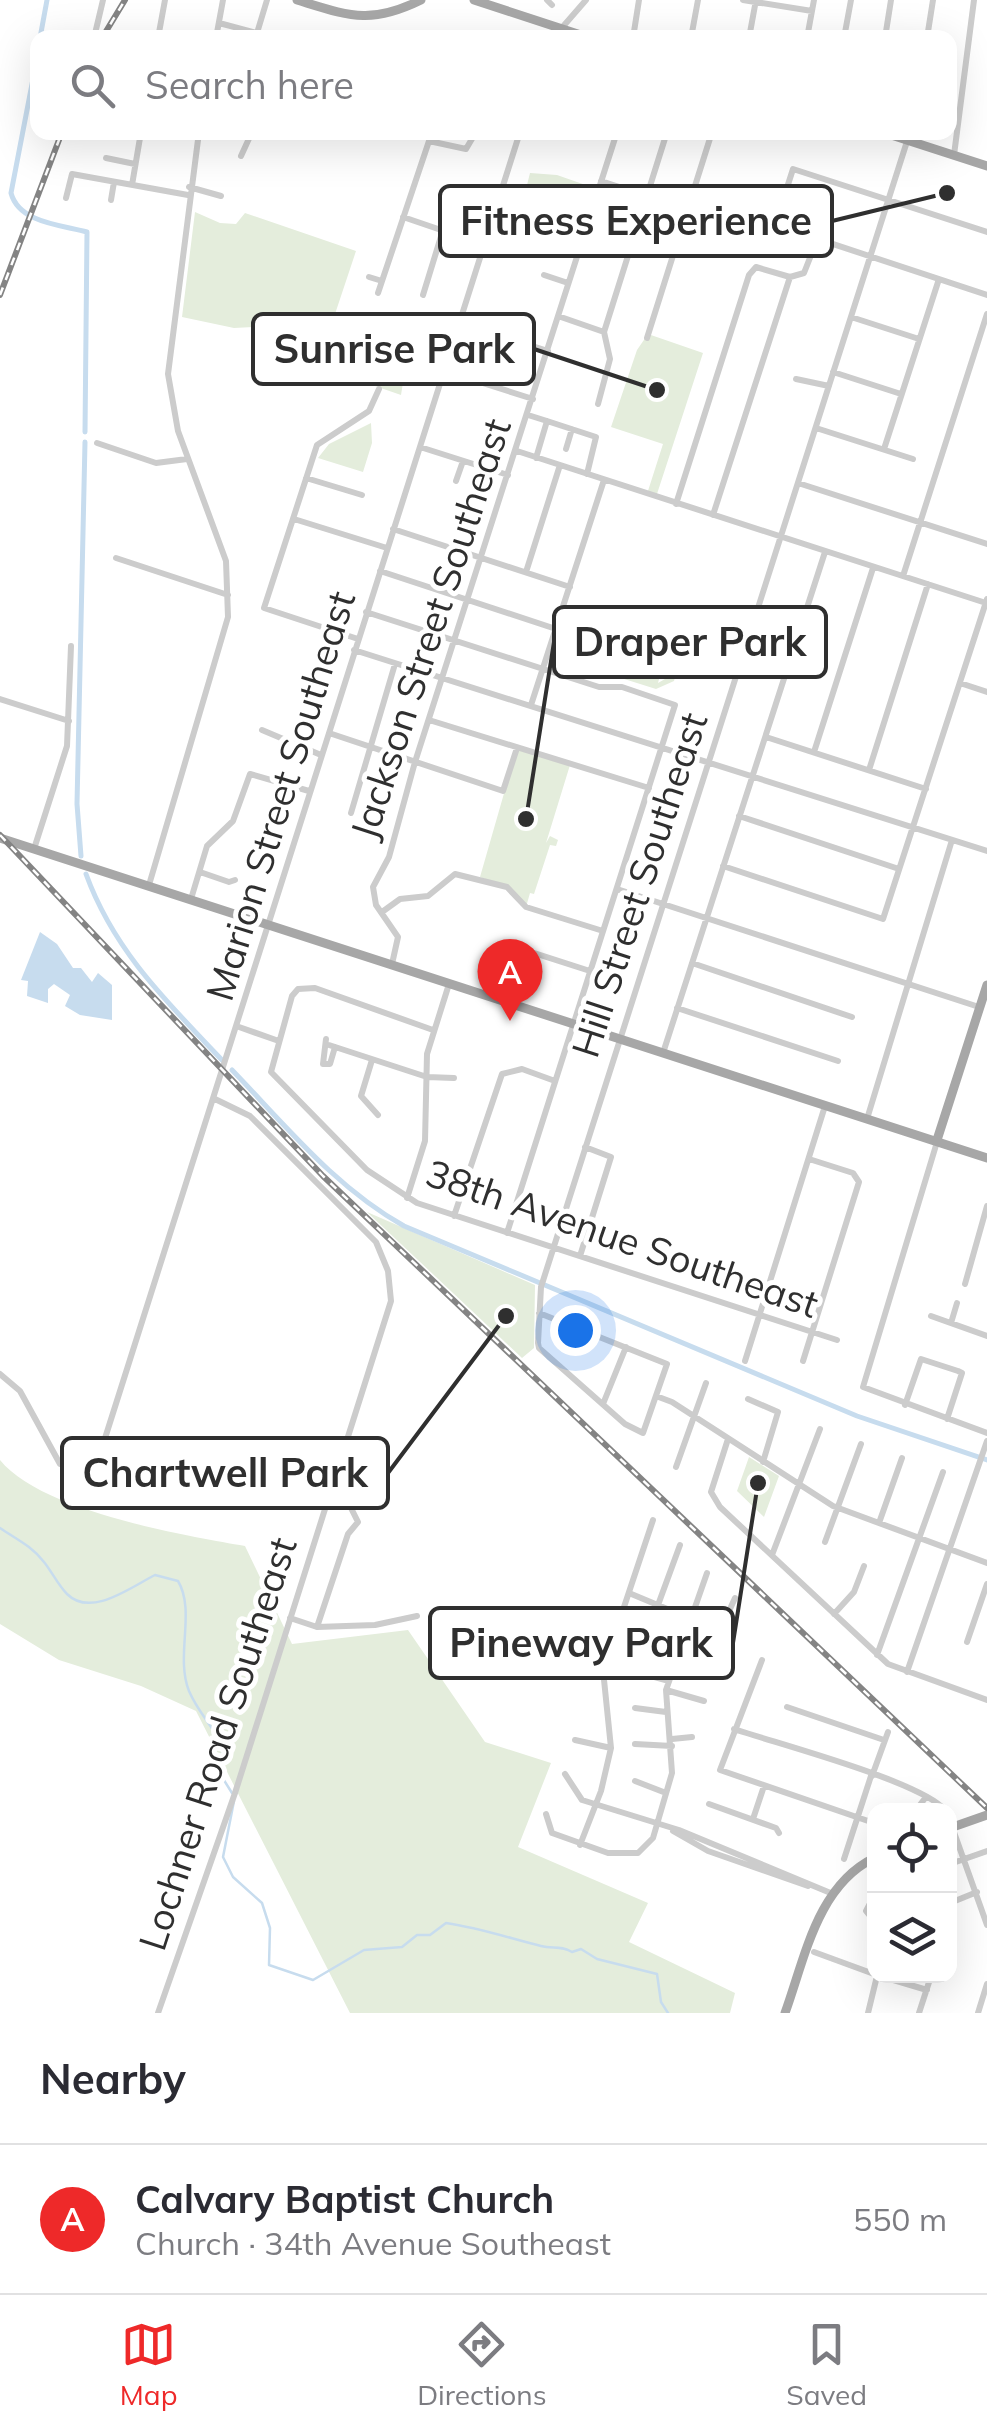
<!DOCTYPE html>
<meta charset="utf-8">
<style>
:root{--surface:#fff;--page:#f7f7f7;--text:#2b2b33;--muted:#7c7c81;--line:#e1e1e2;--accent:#ee2929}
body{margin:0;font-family:Mulish,sans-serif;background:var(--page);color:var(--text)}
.controls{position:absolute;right:30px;bottom:30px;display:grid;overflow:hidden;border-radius:20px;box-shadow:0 10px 40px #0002}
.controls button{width:90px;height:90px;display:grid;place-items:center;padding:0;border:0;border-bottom:2px solid var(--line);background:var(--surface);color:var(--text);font:50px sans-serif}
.you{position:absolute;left:575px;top:1330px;width:35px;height:35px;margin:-25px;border:8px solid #fff;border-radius:50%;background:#1a73e8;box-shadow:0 0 0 15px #1a73e833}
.badge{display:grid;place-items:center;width:65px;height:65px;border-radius:50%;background:var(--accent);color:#fff;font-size:32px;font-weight:700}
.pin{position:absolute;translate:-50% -82px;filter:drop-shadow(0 2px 5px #0008)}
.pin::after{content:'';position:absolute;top:52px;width:35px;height:30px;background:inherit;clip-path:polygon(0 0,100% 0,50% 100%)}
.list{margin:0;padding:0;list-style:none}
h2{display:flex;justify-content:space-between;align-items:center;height:130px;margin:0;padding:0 40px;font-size:42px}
h2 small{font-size:32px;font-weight:400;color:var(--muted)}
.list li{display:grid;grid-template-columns:65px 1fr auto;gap:30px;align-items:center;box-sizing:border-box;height:150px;padding:0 40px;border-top:2px solid var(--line)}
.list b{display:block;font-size:38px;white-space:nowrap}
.list p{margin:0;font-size:32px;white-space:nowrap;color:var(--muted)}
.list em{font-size:32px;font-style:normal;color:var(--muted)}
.icon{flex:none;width:55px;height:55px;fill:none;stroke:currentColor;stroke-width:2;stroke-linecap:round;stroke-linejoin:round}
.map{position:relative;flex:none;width:987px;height:2013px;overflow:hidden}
.search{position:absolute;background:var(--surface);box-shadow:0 10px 40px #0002;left:30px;right:30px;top:30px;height:110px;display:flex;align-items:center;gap:25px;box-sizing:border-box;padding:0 35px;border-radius:20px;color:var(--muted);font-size:38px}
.sheet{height:280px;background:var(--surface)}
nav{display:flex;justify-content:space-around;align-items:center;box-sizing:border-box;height:140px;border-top:2px solid var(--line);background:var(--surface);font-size:28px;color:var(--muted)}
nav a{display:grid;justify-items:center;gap:5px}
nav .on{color:var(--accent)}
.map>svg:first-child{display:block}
.green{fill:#e4eddc;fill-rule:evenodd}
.water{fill:#c7dcee}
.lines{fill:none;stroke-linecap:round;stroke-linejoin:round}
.stream{stroke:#c7dcee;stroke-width:2.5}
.canal{stroke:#c7dcee;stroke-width:5}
.minor{stroke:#ccc;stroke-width:6}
.major{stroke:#a7a7a7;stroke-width:9}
.rail-casing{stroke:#848484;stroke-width:6}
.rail{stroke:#fff;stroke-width:2.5;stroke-dasharray:8;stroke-linecap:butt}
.labels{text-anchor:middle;stroke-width:10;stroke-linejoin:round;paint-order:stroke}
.street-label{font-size:38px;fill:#2f2f2f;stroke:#fff}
.leader{fill:none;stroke:#2f2f2f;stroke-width:4}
.callout-dot{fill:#2f2f2f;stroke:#fff;stroke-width:4}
.callout{fill:#fff;stroke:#2f2f2f;stroke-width:4}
.callout-label{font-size:40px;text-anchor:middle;font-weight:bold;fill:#2f2f2f}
</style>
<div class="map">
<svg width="987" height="2013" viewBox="0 0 987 2013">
<rect width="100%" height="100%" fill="#fff"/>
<path class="green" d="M530,173L557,175L597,189L586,217L571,207L566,219L523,201Z
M195,212L220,223L236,224L245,213L356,251L335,314L388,333L385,344L408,352L401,395L320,367L325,351L253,327L234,328L182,317Z
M648,334L703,353L656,497L647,494L663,444L611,427L637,350Z
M371,423L372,443L363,472L318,458L329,444Z
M599,624L672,649L679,663L674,681L656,689L567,661L569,656L581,660L580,638ZM599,630L667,651L674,664L672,675L658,683L666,652Z
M517,748L570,765L546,843L550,836L558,840L556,846L550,845L534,894L530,893L526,907L507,887L480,877Z
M367,1212L535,1285L534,1348L522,1358Z
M749,1457L779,1476L764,1517L737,1491Z
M0,1460C41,1511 182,1535 245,1546L292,1644L408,1630L485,1742L551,1763L518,1847L648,1903L629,1942L735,1993L730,2013H350L196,1711L141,1686L59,1660L0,1624Z"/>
<path class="water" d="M40,932L57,944L73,968H81L92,982L98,973L112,985V1020L80,1015L65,1006L70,995L54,984L48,989V1003L27,996L28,981L21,980Z"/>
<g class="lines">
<path class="stream" d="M0,1528C16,1539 32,1546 44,1562C52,1572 58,1585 67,1594C91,1618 131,1587 155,1575L178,1581C196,1611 175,1656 189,1691C204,1726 229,1734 222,1777L232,1793
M234,1801L223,1857L233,1877L262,1903L270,1928L269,1965L313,1980L364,1950L402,1947L417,1935H430L446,1923C480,1928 509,1938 541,1946C553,1949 561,1945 572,1952L581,1949L597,1959L657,1974L661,2002L668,2013"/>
<path class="canal" d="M40,38L47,0
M38,53L11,193C19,223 61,225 87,232L85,432
M81,856L77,804L85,442
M86,874C114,951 167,1002 222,1060
M232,1070C287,1127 335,1187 404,1226L857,1416L987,1460"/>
<path class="minor" d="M547,0L552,5
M743,0L812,11
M219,23L257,33L267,0
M94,38L103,0
M158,38L165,0
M216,38L223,0
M553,38L586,0
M633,38L639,0
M691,38L698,0
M749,38L756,0
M807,38L814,0
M844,38L851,0
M885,38L891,0
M927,38L933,0
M954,155L974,0
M241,156L252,132
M106,158L135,164
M601,181L687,209
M132,185L141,132
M189,187L221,196
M691,197L987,295
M66,198L72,174L188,195
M111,200L114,182
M403,217L485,245
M775,225L793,169L987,232
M544,275L568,283
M369,277L382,281
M378,293L429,141L466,149L476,132
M423,295L443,230
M558,316L604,332
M851,317L919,339
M647,338L712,132
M519,352L526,344L548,351
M445,371L533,399
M833,372L901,394
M796,379L829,386
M598,404L610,359L604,332L667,132
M528,415L547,421
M816,428L913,459
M97,443L156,463L187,459
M420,447L508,475
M566,449L572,429
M884,449L939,279
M517,451L986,603
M536,458L547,421L596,437L587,474
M306,478L362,495
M456,481L463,461
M798,483L987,544
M676,504L749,275L756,267L790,277
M713,515L790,277L804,273L817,240
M294,519L387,548
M393,529L570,587
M116,558L228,595
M380,571L556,629
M526,572L560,465
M903,576L987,314
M366,612L599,687H622L675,705L507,1233
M358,639L264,608L317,445L369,411L379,389
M354,650L987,851
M960,683L987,692
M0,699L69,721
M531,705L604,480
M429,720L649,788
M262,730L321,755
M329,733L503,791L517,748
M766,737L926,789
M814,752L873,568
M869,770L928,584
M351,813L395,664
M739,816L899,869
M34,849L67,746L71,646
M723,866L883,919L987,599
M200,872L229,882L235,880
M149,885L228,617L226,561L178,431L168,374L199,132
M617,889L979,1007
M191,899L207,846L233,821L250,774L309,791
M382,912L400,899L428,896L455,874L507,887L526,907L603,931
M506,944L590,971
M692,963L852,1017
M392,964L398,937L376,905L373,887L389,857L415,762L617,132
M677,1008L838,1061
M239,1027L276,1040
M433,1030L315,988L298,989L292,996L271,1072L367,1170L417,1203L837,1340
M326,1039L323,1064H330L335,1047
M329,1045L427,1077L454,1078
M663,1053L825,552
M372,1060L361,1096L378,1115
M867,1119L952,840
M937,1142L863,1387L987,1433
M407,1198L425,1141L427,1054L449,984
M454,1216L502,1074L522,1069L555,1081
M580,1256L611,1157L585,1147
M965,1284L987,1206
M539,1313L667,1364L643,1433L625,1424L539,1348L538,1343L541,1287L910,132
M931,1316L987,1336
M951,1323L957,1303
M745,1361L825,1106
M803,1361L859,1182L853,1173L809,1159
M0,1374L20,1391L60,1464L93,1476L520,132
M656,1396L672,1402L833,1506L987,1563
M748,1399L778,1412L763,1462
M603,1404L626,1347
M905,1405L921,1359L958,1371L962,1373L947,1419
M728,1439L711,1492L720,1507L888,1664L987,1700
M676,1467L706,1383
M879,1523L902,1458
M825,1542L861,1444
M772,1555L820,1429
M629,1593L720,1631L735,1598
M658,1605L680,1545
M834,1614L854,1592L864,1566
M290,1618L317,1627L348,1534L358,1522L348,1502L330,1491
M317,1627L375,1625L417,1616
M641,1636L680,1650
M967,1642L987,1584
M877,1655L943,1472
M677,1656L717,1670
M762,1660L720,1770L874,1823
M633,1671L669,1681
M907,1672L987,1441
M666,1690L704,1701
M787,1707L884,1740
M635,1708L666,1712
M734,1729C778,1744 920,1781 945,1810
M672,1739L692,1737
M575,1740L611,1748
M635,1744L672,1746
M565,1774L582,1800L679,1830L833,1894
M872,1776L888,1732
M635,1781L666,1793
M709,1804L776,1828L779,1833
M916,1810L926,1797
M546,1814L552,1833L608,1853H638L653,1838L672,1773L666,1690L707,1573
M753,1819L764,1786
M950,1821L987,1925
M673,1831L708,1851L808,1886
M580,1845L601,1791L611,1748L603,1670L653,1520
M844,1859L871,1776
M950,1864L987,1851
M874,1896L866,1911L874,1921
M950,1903L977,1892
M814,1952L874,1974
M880,1976L927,1990
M158,2013L235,1793L391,1301L388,1271L376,1242L250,1116L215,1099
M868,2013L877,1976
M919,2013L931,1976
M978,2013L987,1984"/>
<path class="major" d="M297,0C350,16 370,25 421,0
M474,0L590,38
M882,132L987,166
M0,838L987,1158
M937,1140L987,985
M950,1828L987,1815
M785,2013C805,1958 817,1886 874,1858"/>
<defs>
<path id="rail" d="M102,38L125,0
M0,295L62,132
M0,835L323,1176L987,1808"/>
</defs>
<use href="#rail" class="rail-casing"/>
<use href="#rail" class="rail"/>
</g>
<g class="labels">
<g class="street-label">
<text transform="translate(431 629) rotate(-72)" y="13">Jackson Street Southeast</text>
<text transform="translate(281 796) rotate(-73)" y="13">Marion Street Southeast</text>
<text transform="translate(640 885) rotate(-72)" y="13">Hill Street Southeast</text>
<text transform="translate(622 1239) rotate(19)" y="13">38th Avenue Southeast</text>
<text transform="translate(218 1744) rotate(-72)" y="13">Lochner Road Southeast</text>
</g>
</g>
<path class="leader" d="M947 193L832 221M657 390L534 349M526 819L554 642M506 1316L388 1473M758 1483L733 1643"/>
<g class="callout-dot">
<circle cx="947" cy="193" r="10"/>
<circle cx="657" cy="390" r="10"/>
<circle cx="526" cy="819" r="10"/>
<circle cx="506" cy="1316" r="10"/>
<circle cx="758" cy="1483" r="10"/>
</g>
<g class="callout">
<rect x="440" y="186" width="392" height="70" rx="10"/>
<rect x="253" y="314" width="281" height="70" rx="10"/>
<rect x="554" y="607" width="272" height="70" rx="10"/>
<rect x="62" y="1438" width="326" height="70" rx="10"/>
<rect x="430" y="1608" width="303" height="70" rx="10"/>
</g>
<g class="callout-label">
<text x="636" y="235">Fitness Experience</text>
<text x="394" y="363">Sunrise Park</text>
<text x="690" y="656">Draper Park</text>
<text x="225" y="1487">Chartwell Park</text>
<text x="581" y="1657">Pineway Park</text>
</g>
</svg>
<div class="controls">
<button><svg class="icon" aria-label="locate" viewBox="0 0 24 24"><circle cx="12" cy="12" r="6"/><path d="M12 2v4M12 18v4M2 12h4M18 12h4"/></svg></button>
<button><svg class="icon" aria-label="layers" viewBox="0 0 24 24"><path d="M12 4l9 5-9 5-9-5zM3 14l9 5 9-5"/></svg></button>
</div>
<div class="you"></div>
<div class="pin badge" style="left:510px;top:1021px">A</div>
<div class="search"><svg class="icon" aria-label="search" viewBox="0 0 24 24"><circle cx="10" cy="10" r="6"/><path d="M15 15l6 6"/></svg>Search here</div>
</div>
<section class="sheet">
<h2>Nearby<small></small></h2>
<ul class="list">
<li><span class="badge">A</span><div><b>Calvary Baptist Church</b><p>Church · 34th Avenue Southeast</p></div><em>550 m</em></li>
</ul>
</section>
<nav>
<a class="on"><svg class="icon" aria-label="map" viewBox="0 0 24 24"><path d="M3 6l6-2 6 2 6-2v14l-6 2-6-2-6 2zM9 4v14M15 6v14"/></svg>Map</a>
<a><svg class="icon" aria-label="directions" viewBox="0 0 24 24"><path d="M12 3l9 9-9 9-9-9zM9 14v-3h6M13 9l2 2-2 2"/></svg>Directions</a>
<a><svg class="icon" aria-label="saved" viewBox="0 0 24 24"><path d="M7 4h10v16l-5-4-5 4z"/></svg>Saved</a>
</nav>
